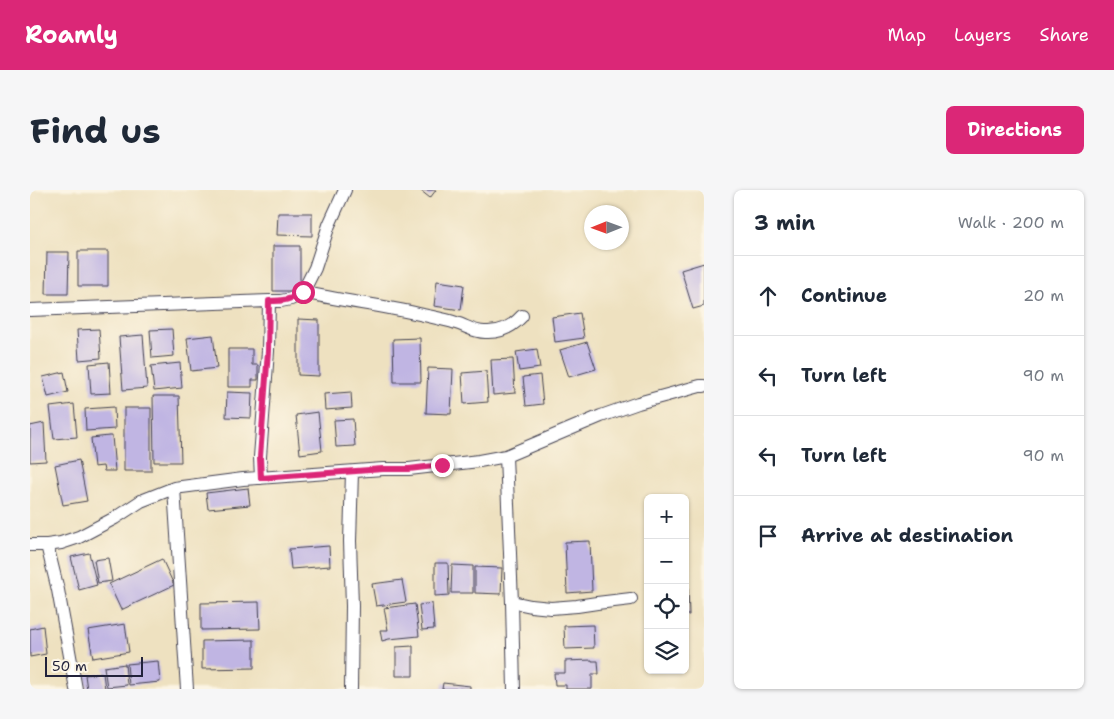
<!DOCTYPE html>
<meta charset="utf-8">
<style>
:root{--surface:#fff;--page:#f6f6f7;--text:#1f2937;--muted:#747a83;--line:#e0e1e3;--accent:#db2777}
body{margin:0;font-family:"Shantell Sans",sans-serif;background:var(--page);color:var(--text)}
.controls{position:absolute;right:15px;bottom:15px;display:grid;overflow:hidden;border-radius:8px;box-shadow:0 1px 4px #0004}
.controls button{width:45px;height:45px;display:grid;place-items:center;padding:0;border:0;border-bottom:1px solid var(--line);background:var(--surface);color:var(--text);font:25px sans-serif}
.compass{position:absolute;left:554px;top:15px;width:45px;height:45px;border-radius:50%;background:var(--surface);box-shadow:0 1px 4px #0004;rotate:269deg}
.scale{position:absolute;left:15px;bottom:12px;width:98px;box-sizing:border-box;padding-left:5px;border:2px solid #22223b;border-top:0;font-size:14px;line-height:18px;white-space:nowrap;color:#22223b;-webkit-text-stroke:4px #fcf5e5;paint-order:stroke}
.stop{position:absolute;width:15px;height:15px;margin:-11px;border:4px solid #db2777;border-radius:50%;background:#fff}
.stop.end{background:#db2777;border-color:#fff;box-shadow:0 1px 5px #0008}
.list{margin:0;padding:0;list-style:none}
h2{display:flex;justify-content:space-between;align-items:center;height:65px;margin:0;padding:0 20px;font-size:21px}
h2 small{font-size:16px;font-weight:400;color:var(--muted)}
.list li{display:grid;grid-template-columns:32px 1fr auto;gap:15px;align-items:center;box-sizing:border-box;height:80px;padding:0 20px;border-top:1px solid var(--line)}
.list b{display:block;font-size:19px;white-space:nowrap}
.list em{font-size:16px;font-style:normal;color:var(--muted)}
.icon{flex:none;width:28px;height:28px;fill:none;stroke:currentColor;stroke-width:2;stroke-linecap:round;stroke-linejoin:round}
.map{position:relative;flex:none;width:674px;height:499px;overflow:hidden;border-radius:8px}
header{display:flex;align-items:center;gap:30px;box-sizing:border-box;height:70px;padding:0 25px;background:var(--accent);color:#fff}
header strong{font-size:24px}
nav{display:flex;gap:28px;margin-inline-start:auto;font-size:18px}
.intro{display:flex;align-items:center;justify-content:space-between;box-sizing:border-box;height:120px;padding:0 30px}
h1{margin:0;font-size:35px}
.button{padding:12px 22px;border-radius:8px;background:var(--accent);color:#fff;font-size:18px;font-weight:700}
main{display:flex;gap:30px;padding:0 30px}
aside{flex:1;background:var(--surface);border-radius:8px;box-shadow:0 1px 4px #0004}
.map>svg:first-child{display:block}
.building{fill:#c0b5e3}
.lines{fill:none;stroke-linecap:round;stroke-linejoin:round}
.minor-casing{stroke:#413f4f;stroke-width:14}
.minor{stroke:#fff;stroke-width:12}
.route{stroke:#db2777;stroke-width:6}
</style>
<header>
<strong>Roamly</strong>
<nav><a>Map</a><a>Layers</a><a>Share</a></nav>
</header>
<div class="intro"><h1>Find us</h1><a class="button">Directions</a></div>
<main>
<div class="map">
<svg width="674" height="499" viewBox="0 0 674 499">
<rect width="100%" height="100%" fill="#fcf5e5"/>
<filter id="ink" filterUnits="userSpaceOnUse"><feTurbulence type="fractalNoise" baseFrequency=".02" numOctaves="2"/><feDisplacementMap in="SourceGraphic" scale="10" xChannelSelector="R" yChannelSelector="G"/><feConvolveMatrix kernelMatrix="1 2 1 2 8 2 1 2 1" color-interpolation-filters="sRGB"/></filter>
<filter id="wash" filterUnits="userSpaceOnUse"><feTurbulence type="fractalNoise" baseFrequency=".0096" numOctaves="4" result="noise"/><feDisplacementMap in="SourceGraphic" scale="20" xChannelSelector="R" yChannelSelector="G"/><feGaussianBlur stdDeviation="1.12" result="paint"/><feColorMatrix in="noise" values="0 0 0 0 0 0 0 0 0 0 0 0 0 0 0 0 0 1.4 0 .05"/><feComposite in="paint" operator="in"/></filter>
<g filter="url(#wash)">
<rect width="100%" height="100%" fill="#eee1c0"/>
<g id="blocks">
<path class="building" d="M390,0H406L400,8Z
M248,23H282V46L247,45Z
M243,56H270V101H243Z
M48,61H78V96H48Z
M17,62H39L38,104H16Z
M674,73V116L663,119L651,80Z
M407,91L434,95L431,120L404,116Z
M550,123L554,148L525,152L522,127Z
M268,129L289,130V186L268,185Z
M69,139L71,168L49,170L47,140Z
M142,139L144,166L122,168L120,140Z
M113,145L117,198L93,200L89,147Z
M183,145L187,178L161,181L157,148Z
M390,148L391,192H364L363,149Z
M557,152L566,179L539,187L530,160Z
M198,159H222V175H228V190H222V197H198Z
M507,159L510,178L489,181L486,162Z
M483,169L485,203L463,205L461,170Z
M79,172L81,203L61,204L59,174Z
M150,173L152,198L124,201L121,176Z
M398,178L423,179L421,224L396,223Z
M456,181L458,212L434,214L432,183Z
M34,182L38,202L18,207L13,187Z
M510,185L513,214L496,216L493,187Z
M197,202L222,203L221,228L196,227Z
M321,202L322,218L295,220L294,204Z
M123,206H149L151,272H124Z
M44,214L47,247L24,249L20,217Z
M84,217L85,239L56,241L55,219Z
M94,218H121V281H94Z
M288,222L292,261L270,264L266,225Z
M323,229L325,256L306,257L304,230Z
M14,233L16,271L0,272V236Z
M79,246H82L85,281H74L73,276L64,277L61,248Z
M49,270L57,311L33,315L25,275Z
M218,298L220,315L178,319L176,303Z
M560,351L562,401L537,403L535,352Z
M299,356L300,376L261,379L259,359Z
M59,363L67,395L49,400L41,367Z
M78,368L82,391L68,393L64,370Z
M132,369L144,395L91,420L79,394Z
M405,373H418L419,405L405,406Z
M422,375L443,376V403H421Z
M445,377L472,378L471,404L445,403Z
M372,390L376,412L346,416L342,394Z
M655,396H658L659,425H655Z
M229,412L230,439L171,440V413Z
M402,413L404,439L392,440L389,415Z
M385,414L389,446L359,449L352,451L350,440H358L354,418Z
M95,434L99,462L63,468L58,440Z
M563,435L564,458L535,459L534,436Z
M13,436L16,464L0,467V439Z
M224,450V478L172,479V451Z
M383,456V486H366V457Z
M562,470V471H568L569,484H562V499H536V495H525L524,483H535V471Z
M128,471L130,492L99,495L97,474Z
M95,474L97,495L77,497L74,477Z
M73,483L75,499H57L55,485Z
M413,493L440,496V499H412Z"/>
</g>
</g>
<g filter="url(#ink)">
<use href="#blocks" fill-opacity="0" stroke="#413f4f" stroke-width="1"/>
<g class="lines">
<defs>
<path id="minor" d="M273,102C311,111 350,115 389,124C401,127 414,129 426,133C436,136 444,142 455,142C470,143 482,137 492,126
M0,120L239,111
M476,266L482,412L484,499
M231,288L230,267L238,161L239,111H251L261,109L273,102L285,78L299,35L315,0
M144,298L157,499
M0,355H17L31,353L49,347L85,328L111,311L144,298L213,289L353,279H379L449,271L476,266L571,226L608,213L670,196H674
M17,355L28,400L46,499
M482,412L501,416L521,418L547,416L567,413L601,409
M321,499L322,416L320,351L322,282"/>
</defs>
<use href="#minor" class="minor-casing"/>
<use href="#minor" class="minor"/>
</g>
</g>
<g class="lines" filter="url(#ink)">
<path class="route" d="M273,102C260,110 254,111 239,111L238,161L230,267L231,288L353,279H379L412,275"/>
</g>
</svg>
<div class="controls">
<button>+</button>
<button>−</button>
<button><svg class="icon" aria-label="locate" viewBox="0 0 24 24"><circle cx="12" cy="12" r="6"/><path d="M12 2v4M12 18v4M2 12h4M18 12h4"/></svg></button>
<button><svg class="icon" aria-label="layers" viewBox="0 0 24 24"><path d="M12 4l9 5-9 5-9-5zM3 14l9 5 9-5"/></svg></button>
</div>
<svg class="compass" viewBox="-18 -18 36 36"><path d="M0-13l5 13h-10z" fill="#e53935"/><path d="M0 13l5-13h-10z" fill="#747a83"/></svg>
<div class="scale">50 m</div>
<div class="stop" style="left:273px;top:102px"></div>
<div class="stop end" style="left:412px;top:275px"></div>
</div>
<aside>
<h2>3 min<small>Walk · 200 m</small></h2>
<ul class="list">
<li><svg class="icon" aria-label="ahead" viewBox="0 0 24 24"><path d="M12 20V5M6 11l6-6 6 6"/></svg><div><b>Continue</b></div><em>20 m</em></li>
<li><svg class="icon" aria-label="left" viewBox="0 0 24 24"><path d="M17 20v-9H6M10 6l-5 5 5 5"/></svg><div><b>Turn left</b></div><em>90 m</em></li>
<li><svg class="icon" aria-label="left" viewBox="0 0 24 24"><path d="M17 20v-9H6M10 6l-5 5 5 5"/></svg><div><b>Turn left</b></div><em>90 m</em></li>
<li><svg class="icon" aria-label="arrive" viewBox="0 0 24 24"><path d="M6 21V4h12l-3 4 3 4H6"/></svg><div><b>Arrive at destination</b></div></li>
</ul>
</aside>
</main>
